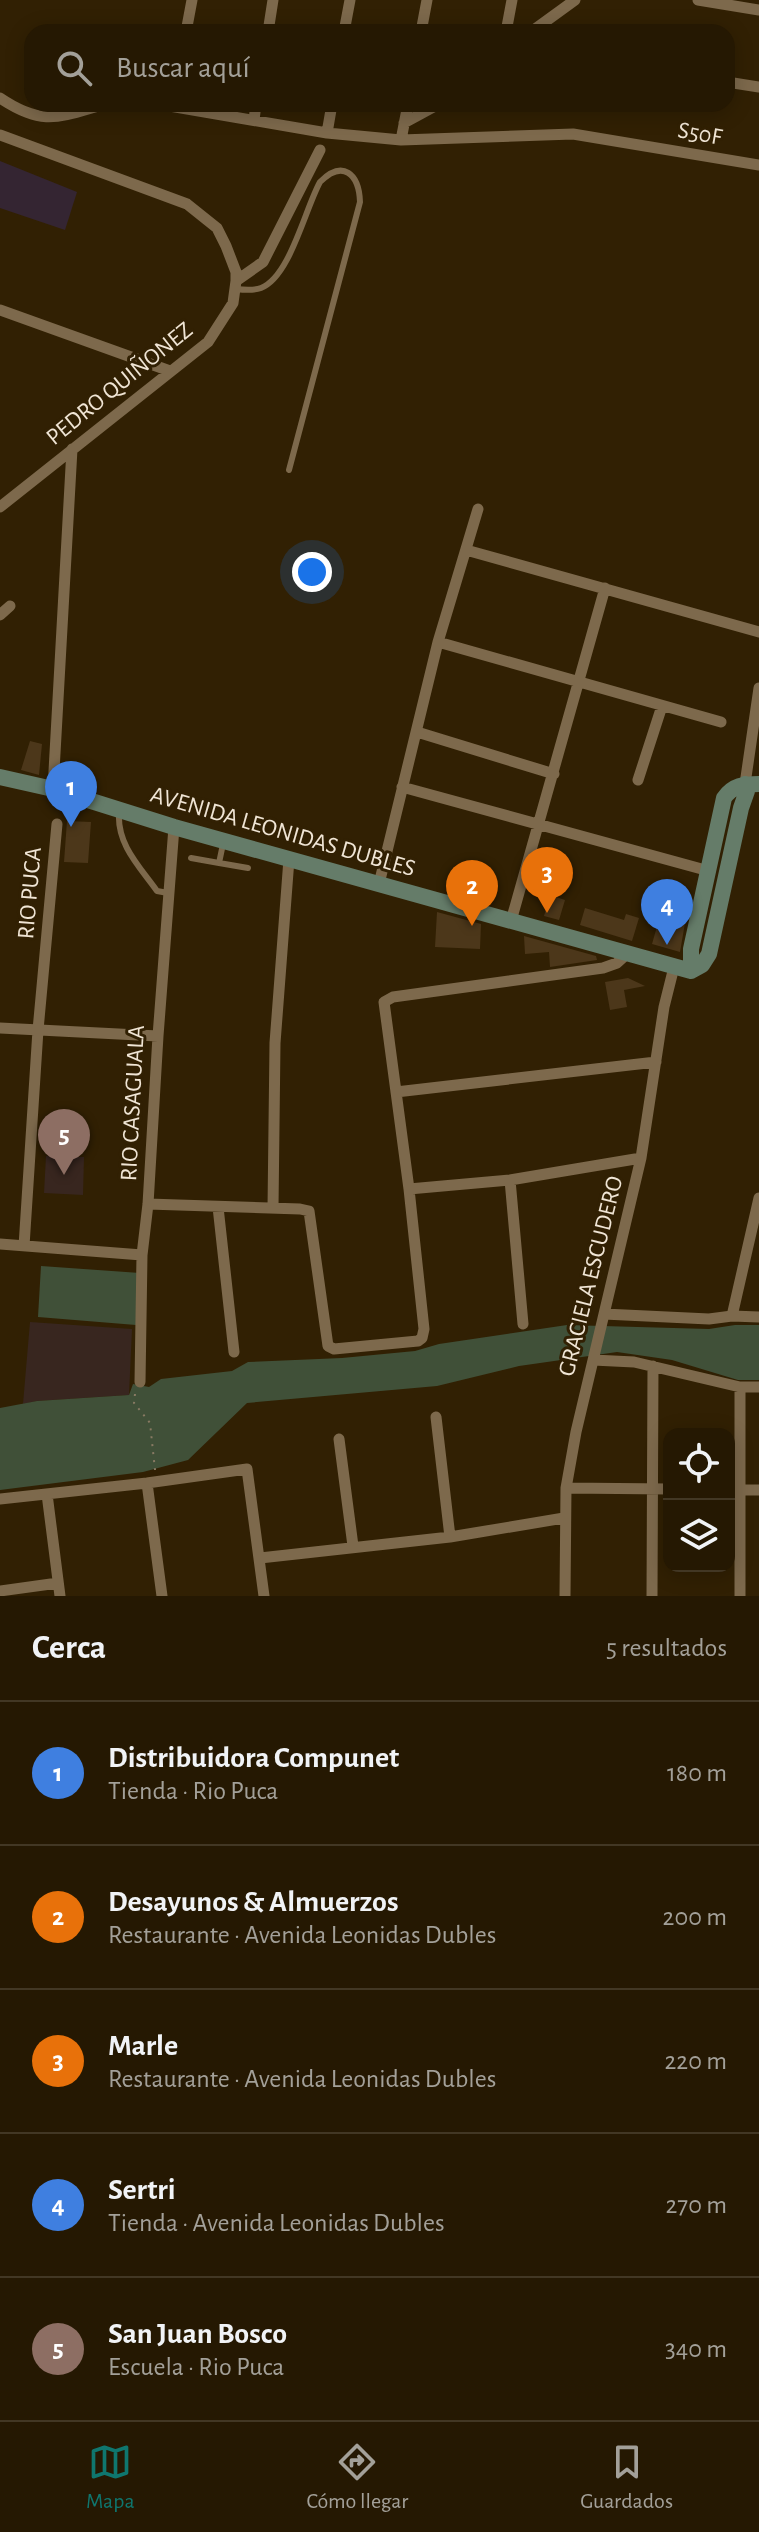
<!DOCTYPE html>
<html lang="es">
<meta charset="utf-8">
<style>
:root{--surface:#251802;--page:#2d210c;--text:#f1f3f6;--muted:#a3a099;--line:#423724;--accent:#0f766e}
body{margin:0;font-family:"Alegreya Sans",sans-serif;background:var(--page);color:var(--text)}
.controls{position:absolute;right:24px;bottom:24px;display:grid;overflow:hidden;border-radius:16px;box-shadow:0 4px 20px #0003}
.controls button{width:72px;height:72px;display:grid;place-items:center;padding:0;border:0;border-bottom:2px solid var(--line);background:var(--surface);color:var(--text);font:40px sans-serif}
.you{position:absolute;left:312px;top:572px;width:28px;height:28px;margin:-20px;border:6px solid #fff;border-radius:50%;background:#1a73e8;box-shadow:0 0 0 12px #1a73e833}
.badge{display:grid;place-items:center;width:52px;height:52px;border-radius:50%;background:var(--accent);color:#fff;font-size:26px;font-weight:700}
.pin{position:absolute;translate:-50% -66px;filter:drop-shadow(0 2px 4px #0008)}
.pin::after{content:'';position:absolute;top:42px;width:28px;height:24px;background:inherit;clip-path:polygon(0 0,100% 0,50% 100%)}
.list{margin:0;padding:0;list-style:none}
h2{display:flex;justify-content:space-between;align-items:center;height:104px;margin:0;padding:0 32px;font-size:34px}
h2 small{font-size:26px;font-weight:400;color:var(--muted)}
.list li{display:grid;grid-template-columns:52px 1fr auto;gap:24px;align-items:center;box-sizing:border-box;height:144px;padding:0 32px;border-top:2px solid var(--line)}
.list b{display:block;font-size:30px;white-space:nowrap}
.list p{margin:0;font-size:26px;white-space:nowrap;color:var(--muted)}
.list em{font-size:26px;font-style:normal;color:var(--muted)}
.icon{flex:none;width:44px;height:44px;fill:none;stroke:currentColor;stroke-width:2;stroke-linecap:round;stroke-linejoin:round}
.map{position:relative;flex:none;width:759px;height:1596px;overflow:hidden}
.search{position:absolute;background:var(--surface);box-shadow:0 4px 20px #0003;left:24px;right:24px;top:24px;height:88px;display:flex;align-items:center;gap:20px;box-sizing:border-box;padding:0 28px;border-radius:24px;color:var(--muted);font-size:30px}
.sheet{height:824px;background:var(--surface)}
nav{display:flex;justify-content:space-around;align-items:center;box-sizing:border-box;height:112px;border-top:2px solid var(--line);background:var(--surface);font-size:22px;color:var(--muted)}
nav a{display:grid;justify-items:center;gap:4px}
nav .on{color:var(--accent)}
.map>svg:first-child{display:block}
.industrial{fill:#342532}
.education{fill:#38261f}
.green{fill:#405038}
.building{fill:#4c371a}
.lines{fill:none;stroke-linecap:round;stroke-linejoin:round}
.path{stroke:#887a63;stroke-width:2;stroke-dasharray:2 6;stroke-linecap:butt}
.service{stroke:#7d694c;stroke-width:6}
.minor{stroke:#7d694c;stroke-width:11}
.secondary{stroke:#657c69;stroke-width:16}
.labels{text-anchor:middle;stroke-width:6;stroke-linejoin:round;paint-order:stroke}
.street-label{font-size:24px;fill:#f0e5d5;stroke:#312003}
</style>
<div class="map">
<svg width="759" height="1596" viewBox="0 0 759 1596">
<rect width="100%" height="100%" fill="#312003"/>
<path class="industrial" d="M0,161L77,192L65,230L0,208Z"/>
<path class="education" d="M46,1156L84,1157L83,1195L44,1193Z
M30,1322L132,1329L129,1395L37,1401L23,1404Z"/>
<path class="green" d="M41,1266L140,1273L136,1325L38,1317Z
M567,1325L709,1329L735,1325H759V1380H738L672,1360L617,1352L519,1366L437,1386L247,1403L188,1460L143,1472L0,1490V1408L37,1401L129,1395L133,1384L149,1387L161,1379L232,1371L248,1362L342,1358L415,1351L439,1344Z"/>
<path class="building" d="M30,741L42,744L39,775L21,770Z
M67,821L91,822L88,863L64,862Z
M550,895L565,900L559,920L544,916Z
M585,908L624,920L626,914L639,918L632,941L580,925Z
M437,912L481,924L480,949L435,947Z
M660,916L685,923L680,952L652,944Z
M524,936L596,956L597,960L550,967L549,952L525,954Z
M628,978L645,986L624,990L627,1007L610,1010L605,982Z"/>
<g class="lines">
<path class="path" d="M135,1394L134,1403L150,1423L155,1470"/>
<path class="service" d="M236,289C244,290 253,291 261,288C290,277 305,209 320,182C343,159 359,174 360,202L289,470
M119,813C117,845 140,867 157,891L168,893
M191,858L219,863L223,844
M219,863L248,868"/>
<path class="minor" d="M698,0L759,10
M186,32L192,0
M268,32L273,0
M344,32L350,0
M421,32L427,0
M506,32L512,0
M531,32L575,0
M727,82L759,87
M0,98C43,127 59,117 105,104
M158,104L327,133L401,140L573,134L759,165
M254,120L256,104
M404,123L439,104
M327,133L332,104
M0,135L187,204L217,228L226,246L236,272V281L233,303L208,342L0,507
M401,140L408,104
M236,281L263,262L320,150
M0,310L170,371
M466,550L759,632
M0,615L10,606
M438,642L721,722
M417,732L554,774
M638,780L662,706
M745,784L759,688
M402,787L709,871
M53,789L72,449
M379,884L438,642L478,509
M511,921L605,588
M0,1028L158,1036
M396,1092L656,1062
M510,1180L523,1324
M409,1189L510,1180L641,1158
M148,1204L300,1209L309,1211L328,1346L334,1349L418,1341L422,1338L424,1329L409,1189L384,1002L393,997L603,968L617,963L627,954
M218,1207L234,1352
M273,1208L275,1043L289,859
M0,1244L142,1255
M24,1246L38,1030L57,824
M604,1314L709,1319L732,1316L759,1317
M732,1316L759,1198
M593,1360L634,1362L740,1387H759
M140,1382L142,1255L148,1204L158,1036L174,827
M740,1387V1596
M436,1417L450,1537
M339,1439L353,1546
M147,1483L162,1596
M566,1488L669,1489
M729,1490H759
M47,1494L60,1596
M0,1499L147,1483L247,1469L264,1596
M260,1558L450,1537L564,1518
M0,1591L58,1583
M565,1596L566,1488L576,1432L641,1158L664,1007L674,967
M652,1596L653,1366"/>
<path class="secondary" d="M0,777L53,789L174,827L691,971
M691,971V949L724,798C733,785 744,784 759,784
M691,971L702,965L709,954L741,808L747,791L745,784"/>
</g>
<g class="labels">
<g class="street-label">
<text transform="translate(700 133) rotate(10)" y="8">S50F</text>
<text transform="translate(119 383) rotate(-39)" y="8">PEDRO QUIÑONEZ</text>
<text transform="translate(283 831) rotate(16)" y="8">AVENIDA LEONIDAS DUBLES</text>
<text transform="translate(29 893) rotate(-85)" y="8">RIO PUCA</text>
<text transform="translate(132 1103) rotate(-87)" y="8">RIO CASAGUALA</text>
<text transform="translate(590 1276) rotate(-76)" y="8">GRACIELA ESCUDERO</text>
</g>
</g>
</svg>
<div class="controls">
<button><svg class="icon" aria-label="locate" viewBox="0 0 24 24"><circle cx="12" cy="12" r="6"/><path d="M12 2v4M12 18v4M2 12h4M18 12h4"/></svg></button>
<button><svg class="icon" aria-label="layers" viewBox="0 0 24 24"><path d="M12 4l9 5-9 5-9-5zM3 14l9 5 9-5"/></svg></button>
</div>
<div class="you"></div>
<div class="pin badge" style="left:71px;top:827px;background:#3f7fe0">1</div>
<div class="pin badge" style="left:472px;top:926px;background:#e8710a">2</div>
<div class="pin badge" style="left:547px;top:913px;background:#e8710a">3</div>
<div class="pin badge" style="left:667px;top:945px;background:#3f7fe0">4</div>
<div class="pin badge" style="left:64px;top:1175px;background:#8d6e63">5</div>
<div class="search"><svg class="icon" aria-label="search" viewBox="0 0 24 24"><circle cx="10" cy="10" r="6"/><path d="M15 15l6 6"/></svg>Buscar aquí</div>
</div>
<section class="sheet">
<h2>Cerca<small>5 resultados</small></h2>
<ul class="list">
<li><span class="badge" style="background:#3f7fe0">1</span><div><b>Distribuidora Compunet</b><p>Tienda · Rio Puca</p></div><em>180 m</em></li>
<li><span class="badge" style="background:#e8710a">2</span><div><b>Desayunos &amp; Almuerzos</b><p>Restaurante · Avenida Leonidas Dubles</p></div><em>200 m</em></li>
<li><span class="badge" style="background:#e8710a">3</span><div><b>Marle</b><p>Restaurante · Avenida Leonidas Dubles</p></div><em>220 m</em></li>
<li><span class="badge" style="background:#3f7fe0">4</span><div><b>Sertri</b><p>Tienda · Avenida Leonidas Dubles</p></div><em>270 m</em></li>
<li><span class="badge" style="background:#8d6e63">5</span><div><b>San Juan Bosco</b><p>Escuela · Rio Puca</p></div><em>340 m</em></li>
</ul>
</section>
<nav>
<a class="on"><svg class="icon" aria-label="map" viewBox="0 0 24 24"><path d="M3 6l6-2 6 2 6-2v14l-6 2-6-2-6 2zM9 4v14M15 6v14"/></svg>Mapa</a>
<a><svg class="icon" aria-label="directions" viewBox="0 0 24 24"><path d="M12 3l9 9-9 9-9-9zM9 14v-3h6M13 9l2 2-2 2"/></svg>Cómo llegar</a>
<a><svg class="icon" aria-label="saved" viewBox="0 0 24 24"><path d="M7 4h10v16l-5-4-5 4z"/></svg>Guardados</a>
</nav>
